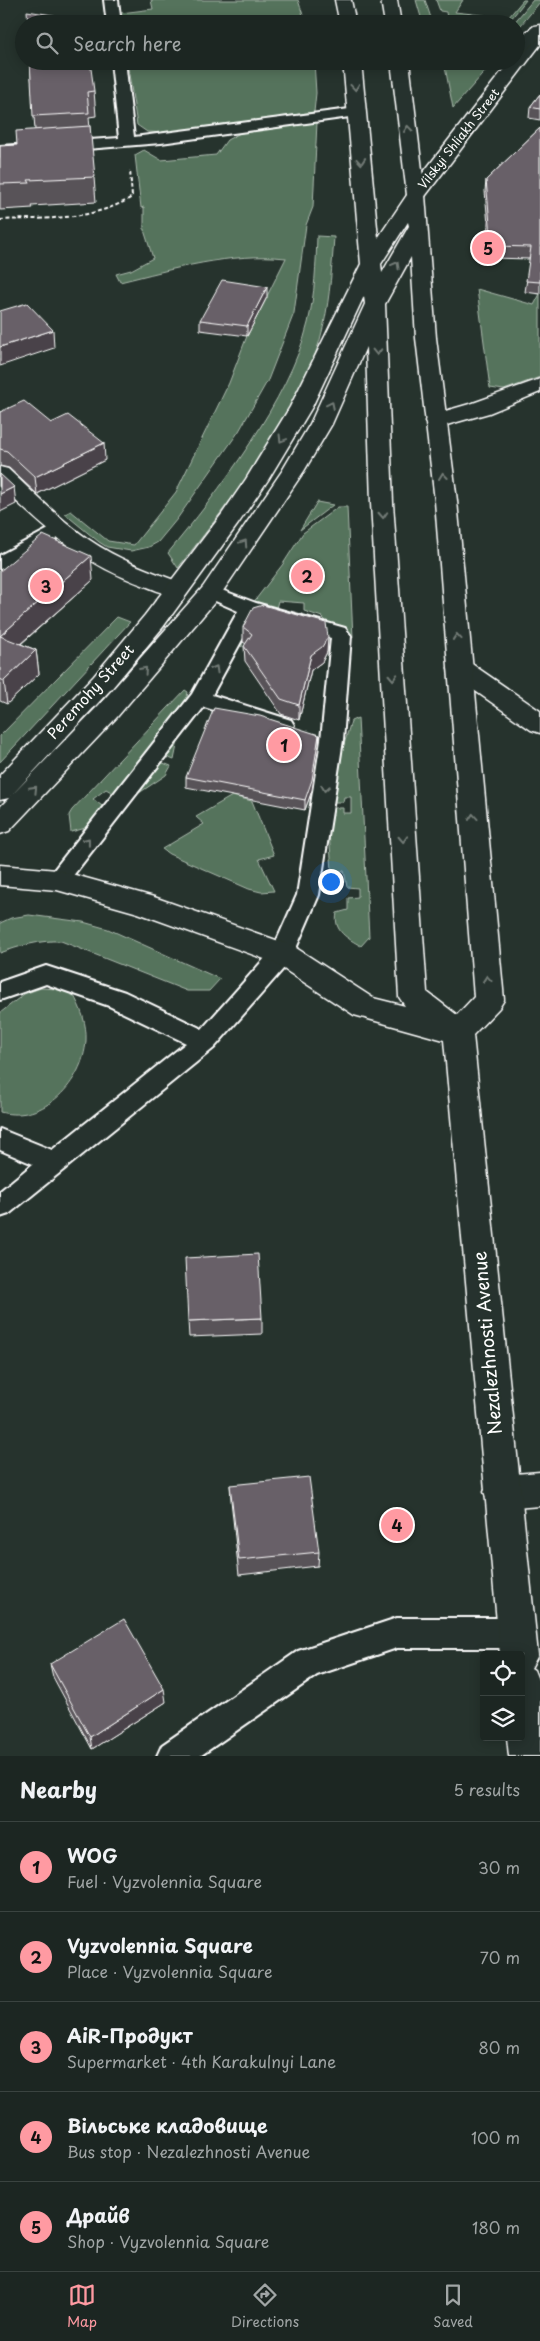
<!DOCTYPE html>
<meta charset="utf-8">
<style>
:root{--surface:#1c2622;--page:#252e2a;--text:#f1f3f6;--muted:#a0a5a5;--line:#3a4340;--accent:#ff9aa2}
body{margin:0;font-family:"Playpen Sans",sans-serif;background:var(--page);color:var(--text)}
.controls{position:absolute;right:15px;bottom:15px;display:grid;overflow:hidden;border-radius:5px;box-shadow:0 2px 12px #0003}
.controls button{width:45px;height:45px;display:grid;place-items:center;padding:0;border:0;border-bottom:1px solid var(--line);background:var(--surface);color:var(--text);font:25px sans-serif}
.you{position:absolute;left:330px;top:881px;width:18px;height:18px;margin:-12px;border:4px solid #fff;border-radius:50%;background:#1a73e8;box-shadow:0 0 0 8px #1a73e833}
.badge{display:grid;place-items:center;width:32px;height:32px;border-radius:50%;background:var(--accent);color:#111;font-size:16px;font-weight:700}
.pin{position:absolute;translate:-50% -50%;border:2px solid #fff;box-shadow:0 1px 5px #0006}
.list{margin:0;padding:0;list-style:none}
h2{display:flex;justify-content:space-between;align-items:center;height:65px;margin:0;padding:0 20px;font-size:21px}
h2 small{font-size:16px;font-weight:400;color:var(--muted)}
.list li{display:grid;grid-template-columns:32px 1fr auto;gap:15px;align-items:center;box-sizing:border-box;height:90px;padding:0 20px;border-top:1px solid var(--line)}
.list b{display:block;font-size:19px;white-space:nowrap}
.list p{margin:0;font-size:16px;white-space:nowrap;color:var(--muted)}
.list em{font-size:16px;font-style:normal;color:var(--muted)}
.icon{flex:none;width:28px;height:28px;fill:none;stroke:currentColor;stroke-width:2;stroke-linecap:round;stroke-linejoin:round}
.map{position:relative;flex:none;width:540px;height:1756px;overflow:hidden}
.search{position:absolute;background:var(--surface);box-shadow:0 2px 12px #0003;left:15px;right:15px;top:15px;height:55px;display:flex;align-items:center;gap:12px;box-sizing:border-box;padding:0 18px;border-radius:28px;color:var(--muted);font-size:19px}
.sheet{height:515px;background:var(--surface)}
nav{display:flex;justify-content:space-around;align-items:center;box-sizing:border-box;height:70px;border-top:1px solid var(--line);background:var(--surface);font-size:14px;color:var(--muted)}
nav a{display:grid;justify-items:center;gap:2px}
nav .on{color:var(--accent)}
.map>svg:first-child{display:block}
.green{fill:#55735b;stroke:#aab9ad}
.lines{fill:none;stroke-linecap:round;stroke-linejoin:round}
.service-casing{stroke:#fff;stroke-width:4}
.minor-casing{stroke:#fff;stroke-width:3}
.tertiary-casing{stroke:#fff;stroke-width:3}
.primary-casing{stroke:#fff;stroke-width:3}
.path{stroke:#fff;stroke-width:2;stroke-dasharray:4 2.5;stroke-linecap:butt}
.service{fill:#26332d;fill-rule:evenodd}
.minor{fill:#26332d;fill-rule:evenodd}
.tertiary{fill:#26332d;fill-rule:evenodd}
.primary{fill:#26332d;fill-rule:evenodd}
.wall{fill:#595359;stroke:#fff}
.shaded-wall{fill:#494348;stroke:#fff}
.building{fill:#686067;stroke:#fff}
.oneway{stroke:#727a76}
.labels{text-anchor:middle;stroke-width:4;stroke-linejoin:round;paint-order:stroke}
.far-street-label{font-size:12px;fill:#fff;stroke:#26332d}
.street-label{font-size:15px;fill:#fff;stroke:#26332d}
.near-street-label{font-size:18px;fill:#fff;stroke:#26332d}
</style>
<div class="map">
<svg width="540" height="1756" viewBox="0 0 540 1756">
<rect width="100%" height="100%" fill="#26332d"/>
<filter id="ink" filterUnits="userSpaceOnUse"><feTurbulence type="fractalNoise" baseFrequency=".02" numOctaves="2"/><feDisplacementMap in="SourceGraphic" scale="10" xChannelSelector="R" yChannelSelector="G"/><feConvolveMatrix kernelMatrix="1 2 1 2 8 2 1 2 1" color-interpolation-filters="sRGB"/></filter>
<g filter="url(#ink)">
<path class="green" d="M151,0H298L306,24H123L121,13L153,9Z
M416,0H425L433,24H423Z
M436,0H463L455,12L508,18L523,0H526L507,24H443L447,18L446,12L440,11Z
M533,0H540V2L516,31V24H513Z
M127,61H314L316,93L314,112L169,133L147,132L137,125Z
M445,67L473,69L488,68L453,108Z
M317,122L313,207L306,225L294,313L268,380L239,431L177,519L158,542L149,547L131,551L107,547L99,542L65,514L71,511L108,541L134,545L176,492L229,383L247,336L286,258C231,252 173,269 120,282L116,274L131,270L153,258L144,230V207L141,208L135,155L144,150L161,160L216,155L227,140L240,133Z
M317,236L334,237C332,266 330,295 324,324C306,408 230,501 178,568L168,553C217,494 290,398 308,323C315,294 316,265 317,236Z
M477,289L534,305L540,294V377L504,390L490,388Z
M317,502L333,505L300,530Z
M338,507H347L353,638L341,636L322,617L304,611V603L278,601L275,612L243,635L242,647L237,643L233,629L283,564L303,533Z
M117,617L130,622L0,762V736Z
M185,690L188,692L187,697L174,760L156,753L150,758L171,766L166,775L121,805L120,797L106,789L93,799L106,809H115L86,828L71,832L69,815L72,810Z
M358,718L369,937L361,946C347,938 333,931 337,913L348,910V898L358,897V888L347,887L344,871L332,870L327,808H343V813H351V797H344L343,802H327L351,721Z
M232,796L252,801L274,855L259,859L274,891L261,892L249,889L169,854L162,849L204,824L196,817Z
M29,915L83,922L108,929L220,979L209,991H187L61,941C39,940 20,946 0,953V923L11,918Z
M41,988L58,989L73,994C81,1008 87,1024 86,1041C83,1082 44,1124 0,1112V1013L24,994Z"/>
<g class="lines">
<defs>
<path id="service" d="M104,0H118L121,24H107Z
M111,61H125L134,137L357,108L364,112L357,116L161,143L0,156V146L119,138Z
M60,523L67,525L69,529L67,533L7,567L0,569V555Z
M211,586L256,603L345,628L351,636L343,740L319,895L291,960L214,1048L9,1214L0,1217V1191L33,1164L0,1150V1129L52,1150L186,1043L109,1006L46,984L0,1000V982L46,966L125,992L202,1029L273,949L297,895L321,740L331,638L255,616L212,695L291,720L294,725L291,730L284,732L204,707L65,886L57,888L49,886L46,880L192,694L238,611L204,596L201,592L204,588Z
M397,1618H516L527,1622L531,1633L527,1644L516,1648H397L317,1675L200,1756H157L162,1745L298,1651Z"/>
<path id="minor" d="M540,379V392L489,413L436,428L428,426L425,421L428,416L473,403Z
M0,467L8,469C34,493 59,519 88,539C118,560 152,572 185,584L189,589L185,594C172,598 158,591 145,586C81,563 48,531 0,486Z
M460,660L469,662L540,711V733L531,730L451,674L448,668L451,662Z
M540,1472V1506L502,1509L490,1504L484,1492L490,1480L502,1475Z"/>
<path id="tertiary" d="M540,29V45L423,199L416,201L409,199L407,195L409,191L510,61H516C516,50 529,32 540,29Z"/>
<path id="primary" d="M335,0H351L356,24H340Z
M381,0H397L401,24H385Z
M540,25V38L522,53L516,54V40L534,26Z
M343,61H361L378,238L407,195L391,61H409L425,195L436,338L457,501L504,1000L499,1008L473,1035L538,1655L531,1668L534,1670L540,1685V1756H509L507,1737H521V1655H500L444,1040L354,1015L273,962L138,913L57,890L0,885V865L57,870L154,897L293,946L373,998L405,1006L399,997L371,503L366,347L332,424L304,471L219,597L117,717L9,831L0,834V807L9,798L0,800V775L94,676L145,615L222,514L246,479L290,407L361,264ZM408,222L409,226L382,273L381,264ZM411,257L416,338L435,501L474,997L457,1015L427,992L393,503L385,304ZM364,296L365,304L310,424L282,471L203,587L99,705L10,797L112,688L163,627L238,524L268,480L312,407Z
M454,61H484L482,65C473,67 465,67 456,65Z"/>
</defs>
<use href="#service" class="service-casing"/>
<use href="#minor" class="minor-casing"/>
<use href="#tertiary" class="tertiary-casing"/>
<use href="#primary" class="primary-casing"/>
<path class="path" d="M0,220C45,218 93,221 132,197L130,170"/>
<use href="#service" class="service"/>
<use href="#minor" class="minor"/>
<use href="#tertiary" class="tertiary"/>
<use href="#primary" class="primary"/>
</g>
<path class="wall" d="M30,61L94,91L96,116L89,117L96,202L32,206L33,208L0,210V146L17,145L35,130Z
M540,94V120L529,118L530,107Z
M540,128V294L525,292L530,259L491,258L485,191L486,180Z
M267,297L247,336L200,330V320Z
M0,412L51,423L105,460L37,494L9,468L0,466Z
M0,571L93,580L21,644L36,650L39,674L7,704L0,701Z
M243,627L328,637L327,652L322,662L311,670L299,720L281,714L245,661L244,646L246,644L243,642Z
M319,735V745L312,790L305,810L186,787V777Z
M262,1318V1334L189,1337L188,1321Z
M230,1485L319,1552L318,1566L239,1575L231,1500Z
M50,1664L166,1702L92,1749L53,1677Z"/>
<path class="shaded-wall" d="M267,287V297L247,336V326Z
M53,330L54,348L0,366V347Z
M104,443L105,460L37,494L35,477Z
M14,487L16,504L0,512V494Z
M91,556L93,580L3,659L0,636Z
M328,637L327,652L322,662L311,670L299,720V705L311,655Z
M36,650L39,674L7,704L4,681Z
M319,735V745L312,790L305,810V800Z
M164,1689L166,1702L92,1749L90,1737Z"/>
<path class="building" d="M27,11L84,20L85,24H28Z
M30,61H90L94,91L87,92L89,113L33,116Z
M540,94V109L530,107Z
M90,126L95,177L28,180L30,183L0,184V146L17,145L16,131Z
M540,128V282L526,281L531,247L492,246L486,180Z
M222,280L267,287L247,326L200,320Z
M27,303L53,330L0,347V311Z
M24,401L51,423L68,415L104,443L35,477L7,451L0,449V412Z
M0,474L14,487L0,494Z
M43,535L91,556L0,636L36,650L4,681L0,679V571Z
M263,605L326,623L328,637L322,647L311,655L299,705L281,699L244,646L252,634L243,627L253,608Z
M214,708L260,716L319,735L312,780L305,800L186,777Z
M258,1254L262,1318L188,1321L185,1258Z
M309,1477L319,1552L239,1560L230,1485Z
M124,1619L164,1689L90,1737L50,1664Z"/>
<defs><path id="oneway-chevron" d="M-2-3.5L2.5 0L-2 3.5" fill="none" stroke-width="1.6" stroke-linecap="round" stroke-linejoin="round" transform="scale(1.25)"/></defs>
<g class="oneway">
<use href="#oneway-chevron" transform="translate(355 87) rotate(85)"/>
<use href="#oneway-chevron" transform="translate(408 129) rotate(-96)"/>
<use href="#oneway-chevron" transform="translate(361 161) rotate(85)"/>
<use href="#oneway-chevron" transform="translate(396 265) rotate(-61)"/>
<use href="#oneway-chevron" transform="translate(377 352) rotate(88)"/>
<use href="#oneway-chevron" transform="translate(331 405) rotate(-64)"/>
<use href="#oneway-chevron" transform="translate(282 439) rotate(121)"/>
<use href="#oneway-chevron" transform="translate(443 476) rotate(-97)"/>
<use href="#oneway-chevron" transform="translate(383 515) rotate(87)"/>
<use href="#oneway-chevron" transform="translate(244 543) rotate(-56)"/>
<use href="#oneway-chevron" transform="translate(457 637) rotate(-95)"/>
<use href="#oneway-chevron" transform="translate(215 669) rotate(-61)"/>
<use href="#oneway-chevron" transform="translate(144 670) rotate(-48)"/>
<use href="#oneway-chevron" transform="translate(393 677) rotate(87)"/>
<use href="#oneway-chevron" transform="translate(325 788) rotate(99)"/>
<use href="#oneway-chevron" transform="translate(34 789) rotate(-46)"/>
<use href="#oneway-chevron" transform="translate(473 817) rotate(-95)"/>
<use href="#oneway-chevron" transform="translate(403 839) rotate(87)"/>
<use href="#oneway-chevron" transform="translate(87 841) rotate(-52)"/>
<use href="#oneway-chevron" transform="translate(487 979) rotate(-95)"/>
</g>
</g>
<g class="labels">
<g class="far-street-label">
<text transform="translate(459 139) rotate(-52)" y="4">Vilskyi Shliakh Street</text>
</g>
<g class="street-label">
<text transform="translate(91 692) rotate(-48)" y="5">Peremohy Street</text>
</g>
<g class="near-street-label">
<text transform="translate(488 1343) rotate(-95)" y="6">Nezalezhnosti Avenue</text>
</g>
</g>
</svg>
<div class="controls">
<button><svg class="icon" aria-label="locate" viewBox="0 0 24 24"><circle cx="12" cy="12" r="6"/><path d="M12 2v4M12 18v4M2 12h4M18 12h4"/></svg></button>
<button><svg class="icon" aria-label="layers" viewBox="0 0 24 24"><path d="M12 4l9 5-9 5-9-5zM3 14l9 5 9-5"/></svg></button>
</div>
<div class="you"></div>
<div class="pin badge" style="left:284px;top:745px">1</div>
<div class="pin badge" style="left:307px;top:576px">2</div>
<div class="pin badge" style="left:46px;top:586px">3</div>
<div class="pin badge" style="left:397px;top:1525px">4</div>
<div class="pin badge" style="left:488px;top:248px">5</div>
<div class="search"><svg class="icon" aria-label="search" viewBox="0 0 24 24"><circle cx="10" cy="10" r="6"/><path d="M15 15l6 6"/></svg>Search here</div>
</div>
<section class="sheet">
<h2>Nearby<small>5 results</small></h2>
<ul class="list">
<li><span class="badge">1</span><div><b>WOG</b><p>Fuel · Vyzvolennia Square</p></div><em>30 m</em></li>
<li><span class="badge">2</span><div><b>Vyzvolennia Square</b><p>Place · Vyzvolennia Square</p></div><em>70 m</em></li>
<li><span class="badge">3</span><div><b>AiR-Продукт</b><p>Supermarket · 4th Karakulnyi Lane</p></div><em>80 m</em></li>
<li><span class="badge">4</span><div><b>Вільське кладовище</b><p>Bus stop · Nezalezhnosti Avenue</p></div><em>100 m</em></li>
<li><span class="badge">5</span><div><b>Драйв</b><p>Shop · Vyzvolennia Square</p></div><em>180 m</em></li>
</ul>
</section>
<nav>
<a class="on"><svg class="icon" aria-label="map" viewBox="0 0 24 24"><path d="M3 6l6-2 6 2 6-2v14l-6 2-6-2-6 2zM9 4v14M15 6v14"/></svg>Map</a>
<a><svg class="icon" aria-label="directions" viewBox="0 0 24 24"><path d="M12 3l9 9-9 9-9-9zM9 14v-3h6M13 9l2 2-2 2"/></svg>Directions</a>
<a><svg class="icon" aria-label="saved" viewBox="0 0 24 24"><path d="M7 4h10v16l-5-4-5 4z"/></svg>Saved</a>
</nav>
